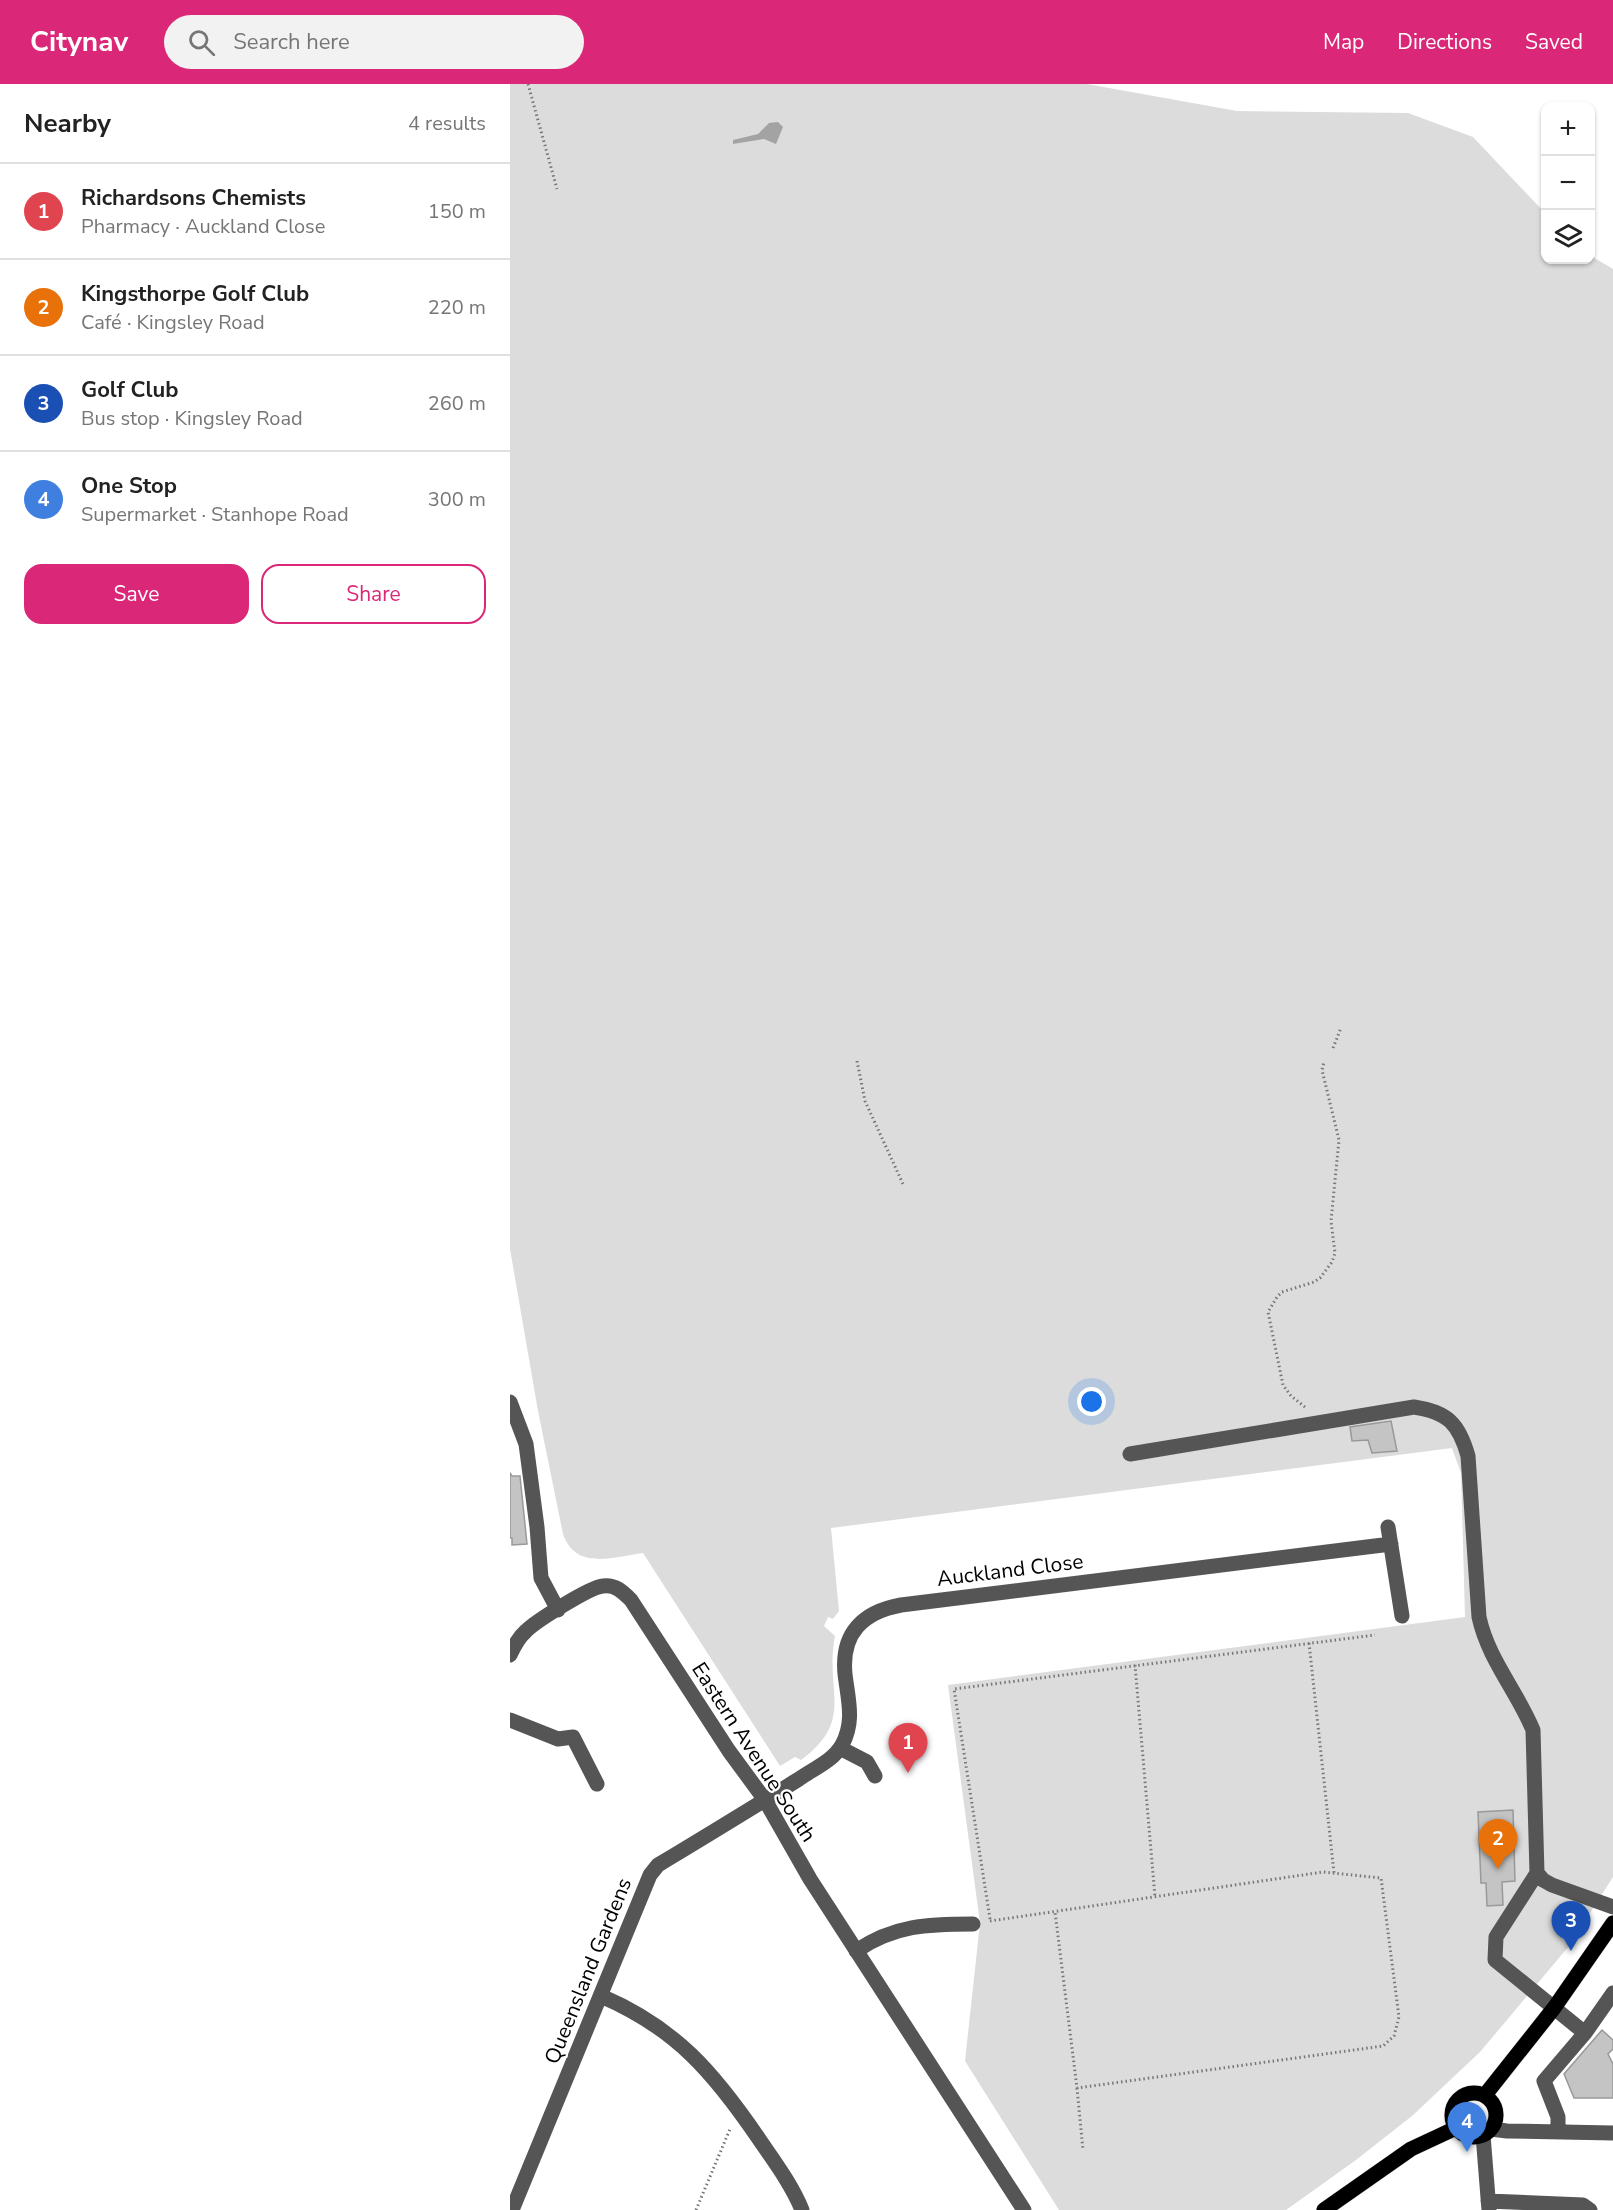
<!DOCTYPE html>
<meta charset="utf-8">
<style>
:root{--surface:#fff;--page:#f2f2f2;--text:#222;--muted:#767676;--line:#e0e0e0;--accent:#db2777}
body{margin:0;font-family:"Nunito Sans",sans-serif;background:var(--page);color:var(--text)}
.controls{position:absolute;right:18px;top:18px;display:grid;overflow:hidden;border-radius:12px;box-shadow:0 2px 4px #0004}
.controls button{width:54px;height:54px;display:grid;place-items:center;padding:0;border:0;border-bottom:2px solid var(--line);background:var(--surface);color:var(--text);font:30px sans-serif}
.you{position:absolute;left:582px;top:1318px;width:21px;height:21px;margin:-15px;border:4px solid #fff;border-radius:50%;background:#1a73e8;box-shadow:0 0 0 9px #1a73e833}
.badge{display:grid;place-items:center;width:39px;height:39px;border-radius:50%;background:var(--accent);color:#fff;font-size:20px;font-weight:700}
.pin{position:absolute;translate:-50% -50px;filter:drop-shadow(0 2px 3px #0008)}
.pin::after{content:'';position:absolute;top:32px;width:21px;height:18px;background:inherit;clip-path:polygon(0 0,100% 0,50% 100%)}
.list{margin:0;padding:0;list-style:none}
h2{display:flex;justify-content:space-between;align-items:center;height:78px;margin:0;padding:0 24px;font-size:26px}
h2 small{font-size:20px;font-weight:400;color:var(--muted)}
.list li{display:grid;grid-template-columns:39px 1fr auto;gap:18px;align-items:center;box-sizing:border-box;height:96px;padding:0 24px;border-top:2px solid var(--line)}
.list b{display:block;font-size:22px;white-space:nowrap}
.list p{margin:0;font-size:20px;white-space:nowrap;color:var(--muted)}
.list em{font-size:20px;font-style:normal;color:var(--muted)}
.actions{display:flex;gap:12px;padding:18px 24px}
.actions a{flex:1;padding:14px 0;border:2px solid var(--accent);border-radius:18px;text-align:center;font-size:21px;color:var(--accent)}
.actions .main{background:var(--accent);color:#fff}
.icon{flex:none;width:33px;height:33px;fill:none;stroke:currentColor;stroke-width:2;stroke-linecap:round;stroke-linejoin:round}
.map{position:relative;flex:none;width:1103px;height:2126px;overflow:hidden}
header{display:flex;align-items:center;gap:36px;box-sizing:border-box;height:84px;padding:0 30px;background:var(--accent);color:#fff}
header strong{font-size:28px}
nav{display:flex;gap:33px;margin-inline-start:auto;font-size:21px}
.search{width:420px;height:54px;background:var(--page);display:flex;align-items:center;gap:15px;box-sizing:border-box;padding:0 21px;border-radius:33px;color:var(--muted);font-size:22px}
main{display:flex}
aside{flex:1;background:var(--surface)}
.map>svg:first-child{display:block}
.green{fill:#dcdcdc}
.water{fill:#a3a3a3}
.building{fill:#c4c4c4;stroke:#999;stroke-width:1.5}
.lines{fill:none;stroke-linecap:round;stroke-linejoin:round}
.major-casing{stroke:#dbdbdb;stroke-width:16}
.path{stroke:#777;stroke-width:3;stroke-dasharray:1.5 3;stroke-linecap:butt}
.minor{stroke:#555;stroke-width:15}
.major{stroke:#000;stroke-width:15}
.labels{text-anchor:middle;stroke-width:4.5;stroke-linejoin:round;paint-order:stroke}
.street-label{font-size:21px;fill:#000;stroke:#fff}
</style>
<header>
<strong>Citynav</strong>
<div class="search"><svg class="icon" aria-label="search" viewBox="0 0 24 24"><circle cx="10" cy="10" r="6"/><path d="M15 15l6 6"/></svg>Search here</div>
<nav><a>Map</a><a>Directions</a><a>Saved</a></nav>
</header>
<main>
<aside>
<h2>Nearby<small>4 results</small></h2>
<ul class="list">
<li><span class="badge" style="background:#e0444e">1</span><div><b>Richardsons Chemists</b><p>Pharmacy · Auckland Close</p></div><em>150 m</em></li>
<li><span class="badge" style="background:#e8710a">2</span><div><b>Kingsthorpe Golf Club</b><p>Café · Kingsley Road</p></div><em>220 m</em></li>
<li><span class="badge" style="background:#1a4fb4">3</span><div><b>Golf Club</b><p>Bus stop · Kingsley Road</p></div><em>260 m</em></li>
<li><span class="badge" style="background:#3f7fe0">4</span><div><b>One Stop</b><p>Supermarket · Stanhope Road</p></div><em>300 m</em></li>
</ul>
<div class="actions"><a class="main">Save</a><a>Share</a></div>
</aside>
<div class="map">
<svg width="1103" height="2126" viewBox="0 0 1103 2126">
<rect width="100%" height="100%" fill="#fff"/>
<path class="green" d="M0,0H577L727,27L898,29L963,53L1035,129L1036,176H1080L1081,172L1103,185V1793L1059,1862L970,1968L902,2032L846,2076L776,2126H549L455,1977L470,1839L438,1601L955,1533L951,1389L942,1364L321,1444L329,1527L323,1535L318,1533L314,1542L325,1552C314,1607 346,1635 291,1676L285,1673L270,1682L133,1469C103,1473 66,1487 53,1450L28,1327L0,1165Z"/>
<path class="water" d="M268,38L273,43L266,60L254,55L223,60V56L248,50L259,39Z"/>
<path class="building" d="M881,1337L887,1367L862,1369L858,1356L842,1357L840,1343Z
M0,1389L2,1392H10L17,1460L2,1461V1454H0Z
M1003,1726L1005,1797L992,1798L993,1821L977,1822L976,1799H971L968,1728Z
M1092,1946L1103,1956V1965L1098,1970L1103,1980V2014H1064L1054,1990Z"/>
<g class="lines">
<defs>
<path id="major" d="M942 2031a22 22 0 1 1 44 0a22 22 0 1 1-44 0Z
M975,2011L1044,1924L1103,1839
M814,2126L901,2065L946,2044"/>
</defs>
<use href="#major" class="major-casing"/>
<path class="path" d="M18,0L47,105
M823,964L831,944
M347,977L355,1017L393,1100
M795,1323L781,1312L773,1301L758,1228L767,1213L772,1208L804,1198L810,1194L822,1178L825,1169L821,1137L829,1056L812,986L814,978
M799,1559L824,1789
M625,1581L645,1813
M480,1835L444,1605L865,1551
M480,1837L813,1788L871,1794L889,1933L884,1952L873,1962L567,2004L545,1828
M567,2004L573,2066
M186,2126L220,2045"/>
<path class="minor" d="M0,1318L16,1360L27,1443L31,1494L48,1526
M620,1370L904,1323C938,1328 949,1340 958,1372L969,1533C978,1575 1007,1607 1023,1646L1027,1789L986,1853L985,1876L1075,1949
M878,1443L892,1532
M0,1571C4,1562 8,1554 16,1547C26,1537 80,1503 93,1502C105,1500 113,1508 121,1516L219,1667L255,1716L300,1795L514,2126
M0,1636L48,1655L63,1653L87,1700
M330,1664L357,1678L365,1692
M1027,1789L1033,1796L1042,1801L1103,1823
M346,1867C384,1841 418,1840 463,1840
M91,1912C166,1944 204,1989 249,2055C264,2077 282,2101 292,2126
M981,2045L997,2047L1103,2049
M1048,2048V2033L1034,1997L1075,1949L1103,1909
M973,2051L979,2126
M978,2117L1073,2121L1080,2126
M2,2126L140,1791L148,1781C195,1753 242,1724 289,1695C303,1685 323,1677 332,1661C345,1637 338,1616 335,1590C331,1549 353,1528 391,1521L881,1460"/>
<use href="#major" class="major"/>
</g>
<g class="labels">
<g class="street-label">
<text transform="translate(500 1486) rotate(-7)" y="7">Auckland Close</text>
<text transform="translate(244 1668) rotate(57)" y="7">Eastern Avenue South</text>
<text transform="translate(78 1887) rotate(-68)" y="7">Queensland Gardens</text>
</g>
</g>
</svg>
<div class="controls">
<button>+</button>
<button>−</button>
<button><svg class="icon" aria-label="layers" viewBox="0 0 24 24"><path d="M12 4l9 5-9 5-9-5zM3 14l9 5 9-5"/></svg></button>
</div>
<div class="you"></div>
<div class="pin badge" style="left:398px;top:1689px;background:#e0444e">1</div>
<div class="pin badge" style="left:988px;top:1785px;background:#e8710a">2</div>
<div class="pin badge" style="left:1061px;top:1867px;background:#1a4fb4">3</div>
<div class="pin badge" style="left:957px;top:2068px;background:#3f7fe0">4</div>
</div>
</main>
